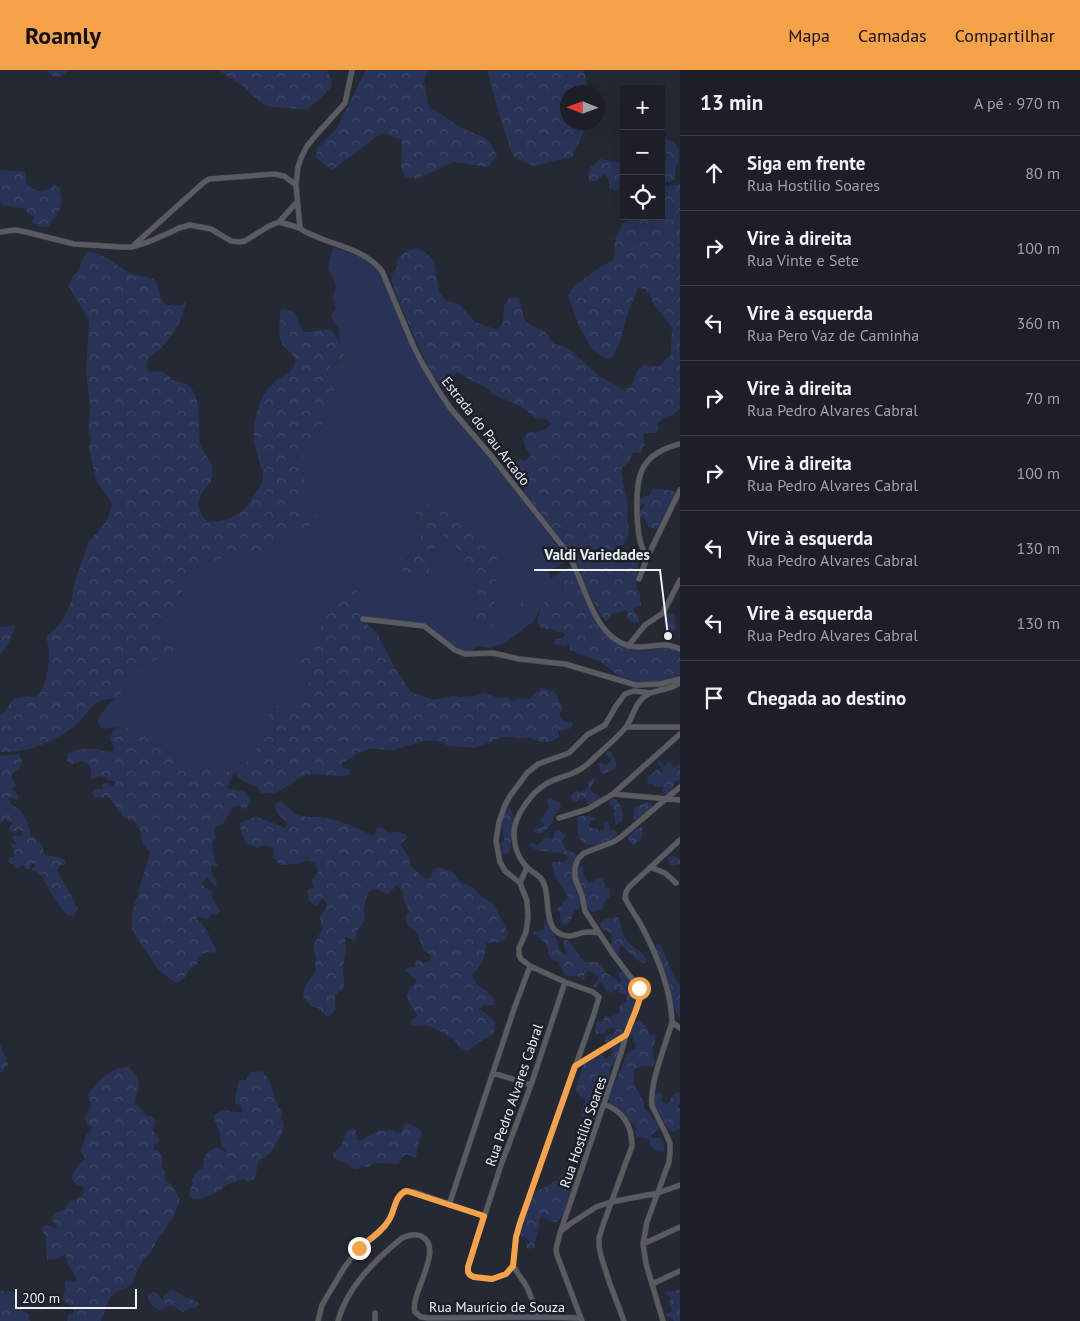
<!DOCTYPE html>
<html lang="pt">
<meta charset="utf-8">
<style>
:root{--surface:#1c1f27;--page:#292c33;--text:#f1f3f6;--muted:#a0a2a7;--line:#3a3d44;--accent:#f6a248}
body{margin:0;font-family:"PT Sans",sans-serif;background:var(--page);color:var(--text)}
.controls{position:absolute;right:15px;top:15px;display:grid;overflow:hidden;border-radius:0px;box-shadow:0 5px 20px #0002}
.controls button{width:45px;height:45px;display:grid;place-items:center;padding:0;border:0;border-bottom:1px solid var(--line);background:var(--surface);color:var(--text);font:25px sans-serif}
.compass{position:absolute;left:560px;top:15px;width:45px;height:45px;border-radius:50%;background:var(--surface);box-shadow:0 5px 20px #0002;rotate:271deg}
.scale{position:absolute;left:15px;bottom:12px;width:122px;box-sizing:border-box;padding-left:5px;border:2px solid #eceff6;border-top:0;font-size:14px;line-height:18px;white-space:nowrap;color:#eceff6;-webkit-text-stroke:4px #1c202a;paint-order:stroke}
.stop{position:absolute;width:15px;height:15px;margin:-11px;border:4px solid #f6a248;border-radius:50%;background:#fff}
.stop.end{background:#f6a248;border-color:#fff;box-shadow:0 1px 5px #0008}
.list{margin:0;padding:0;list-style:none}
h2{display:flex;justify-content:space-between;align-items:center;height:65px;margin:0;padding:0 20px;font-size:21px}
h2 small{font-size:16px;font-weight:400;color:var(--muted)}
.list li{display:grid;grid-template-columns:32px 1fr auto;gap:15px;align-items:center;box-sizing:border-box;height:75px;padding:0 20px;border-top:1px solid var(--line)}
.list b{display:block;font-size:19px;white-space:nowrap}
.list p{margin:0;font-size:16px;white-space:nowrap;color:var(--muted)}
.list em{font-size:16px;font-style:normal;color:var(--muted)}
.icon{flex:none;width:28px;height:28px;fill:none;stroke:currentColor;stroke-width:2;stroke-linecap:round;stroke-linejoin:round}
.map{position:relative;flex:none;width:680px;height:1251px;overflow:hidden}
header{display:flex;align-items:center;gap:30px;box-sizing:border-box;height:70px;padding:0 25px;background:var(--accent);color:#111}
header strong{font-size:24px}
nav{display:flex;gap:28px;margin-inline-start:auto;font-size:18px}
main{display:flex}
aside{flex:1;background:var(--surface)}
.map>svg:first-child{display:block}
.green{fill:#293356;fill-rule:evenodd}
.forest{fill:url(#forest-crowns)}
.lines{fill:none;stroke-linecap:round;stroke-linejoin:round}
.minor-casing{stroke:#41454f;stroke-width:6}
.minor{stroke:#595b61;stroke-width:5}
.route{stroke:#f6a248;stroke-width:6}
.labels{text-anchor:middle;stroke-width:5;stroke-linejoin:round;paint-order:stroke}
.street-label{font-size:14px;fill:#eceff6;stroke:#1c202a}
.leader{fill:none;stroke:#eceff6;stroke-width:2}
.callout-dot{fill:#eceff6;stroke:#1c202a;stroke-width:2}
.callout-label{font-size:15px;text-anchor:middle;font-weight:bold;fill:#eceff6;stroke:#1c202a;stroke-width:5;stroke-linejoin:round;paint-order:stroke}
</style>
<header>
<strong>Roamly</strong>
<nav><a>Mapa</a><a>Camadas</a><a>Compartilhar</a></nav>
</header>
<main>
<div class="map">
<svg width="680" height="1251" viewBox="0 0 680 1251">
<defs>
<pattern id="forest-crowns" width="20" height="18" patternUnits="userSpaceOnUse" patternTransform="scale(1.25)"><rect width="20" height="18" fill="#293356"/><path d="M2 6a3 3 0 1 1 6 0M12 15a3 3 0 1 1 6 0" fill="none" stroke="#3e4767"/></pattern>
</defs>
<rect width="100%" height="100%" fill="#252934"/>
<path class="green" d="M333,177L364,188L377,198L384,211L409,272L433,319L454,347L496,396L541,454L567,491L548,502L551,508L571,496L577,508L562,516L563,522L559,528L545,530L534,551L505,573L489,578L477,576L470,583L456,579L425,555L360,548L359,540L355,526L358,520L351,516L343,515L340,540L348,544L349,546L329,570L330,577H320L308,608L310,622L301,632L300,640L283,639L268,628L262,630L269,648L265,653L259,677L252,682L246,700L234,703L225,700L209,697L208,694C201,691 195,694 188,693L185,688L175,685L160,676L152,675L146,668L132,664L128,658L120,656L104,659L100,658L98,650C100,646 102,642 105,639C115,626 127,625 126,606L129,603L137,605L155,589L167,588L174,565L156,557L164,547L171,548L177,546L176,536L175,533L177,528L182,524L190,511V505L192,502L197,497L208,490L215,491L237,485L254,483L278,475L286,462C297,460 315,458 321,449L311,443L304,441L300,439L304,417V406L302,397V390L307,380L313,374L315,365L320,360L323,352L321,346L328,332L331,328L339,310L329,307L327,305L328,298L333,294L339,292L343,287L344,284L340,275L338,258L334,253L331,244L336,239L333,228L336,215L328,198ZM411,433L455,444L461,454L471,459L496,480C497,505 494,530 494,555L474,538L478,523L471,502L455,475L441,463L435,473L429,504L425,508L406,489C428,464 422,461 411,433Z"/>
<path class="forest" d="M47,0H69C61,8 54,10 47,0Z
M218,0H327L331,9L332,16C329,20 311,38 307,39C302,40 269,37 265,35C257,31 250,23 244,17C236,11 227,6 218,0Z
M366,0H428L424,10L428,36L462,58L487,69L497,85L488,97L453,92L417,109L405,107L401,96L402,70L382,63L332,100L316,87L318,77L337,58Z
M487,0H584L589,22H568V52L588,53L572,87L533,96L513,86L500,47Z
M666,69C676,71 680,77 679,87C679,92 676,96 675,100C675,103 675,106 675,109L671,111L663,113L665,117L673,115L680,114V339L672,345L666,347L657,354L659,358L657,363H644L643,367L645,374L641,383L640,384L637,382L632,383L630,391L622,398L621,402L627,431L628,441L627,447L629,463L623,475L617,476L614,480L615,485L629,484L637,487L638,496L636,512L637,519L640,524L641,535L633,538L634,541L639,547V552L634,553L628,549L627,543L626,540L612,544L608,550L605,551L600,544L584,514L580,499L567,477L524,422L525,405L514,393L520,389L526,391L531,385L525,377L523,369L528,362C538,363 544,361 552,354L546,349L535,348L522,337L492,324L486,317L472,311L458,302L454,304C453,311 449,316 448,323L444,322L431,303L419,278L396,224L392,211V204L396,200L398,188L405,182L417,178L425,182L434,192L439,221L445,230L460,235L475,252L497,260L503,253L504,236L509,228H519L525,252L544,261L554,274L569,279L599,306L622,319L631,317L637,301L643,295L658,297L671,285L672,258L654,234L646,219L638,218L626,248L620,272L613,287L607,289L592,279L579,256L568,226L575,215L601,197L614,189C615,183 615,170 616,166C618,161 621,159 622,154L629,150L630,146H661V97L664,94L667,85L663,82L661,73Z
M600,89L624,94V115L619,111L617,113L620,114L619,119L614,120L609,118V110L604,104L597,111H589L588,104L590,97L598,92Z
M0,100L25,102L27,115C38,123 44,123 54,115L60,119C60,124 63,130 61,135C59,144 52,149 49,156C43,159 36,154 31,152L34,148V146L28,144L25,139L2,135L0,132Z
M87,182C107,182 116,197 132,204C139,207 150,205 155,211C158,215 159,224 161,229C162,230 166,235 166,235H182L186,231C183,249 174,264 162,277C156,283 148,287 146,295L148,300L150,302L162,301L170,307L171,310C176,311 182,312 186,314C203,324 198,357 200,374C202,383 211,388 212,398C214,416 205,415 200,427C196,436 201,446 208,452C221,452 240,447 248,435C251,431 253,426 256,422C259,418 262,415 263,409C263,399 259,389 256,380C251,363 255,344 262,328C264,323 269,317 273,313C280,307 294,303 295,293C295,283 285,280 281,272C278,266 280,248 280,241L283,239C300,240 296,252 304,262C314,263 322,258 331,260L337,268L344,284C341,295 328,291 327,305L329,307L339,310L331,328L328,332L329,342L321,346L323,352L319,360L315,365L313,374L307,380L302,390V397L304,406V418L301,439C307,444 314,442 321,449C316,457 296,460 286,462L278,475L261,483L254,485V483L237,485L215,491L208,490C203,493 196,496 192,502C189,506 192,505 191,510C188,519 178,524 175,533L177,539V546L171,548L164,547L156,556C175,565 178,562 172,585L167,588L155,589L137,605L129,603L126,606C127,616 124,621 117,628C91,630 95,636 79,652C59,671 29,683 0,682V645C6,642 7,637 11,632C17,626 28,626 36,627C49,616 52,582 46,567L61,553L70,535L76,508L85,484L88,472L97,463L107,450L112,435L111,431L96,411L89,378L91,367L88,360L90,337L86,300L89,250L68,215L73,206L79,201L81,192Z
M653,419H658L674,421L675,424L661,454L657,459L648,457L645,449L640,446V441L644,437L645,434L643,433L641,436L639,435C638,429 643,426 649,426Z
M416,429L455,444L461,454L471,459L497,480C497,505 494,530 494,555L487,559L477,554L474,538L478,523L471,502L455,475L441,463L435,473L429,503L425,508L405,506L402,498C407,486 423,472 421,459C420,450 414,441 411,433Z
M574,507L577,508C588,538 603,578 640,581C648,582 655,578 663,578C668,578 674,580 679,581L680,582V605L658,612H637L619,606L601,592L579,584L574,581L569,580L570,576L568,575L563,576L561,574L556,575L554,574L555,569H559L564,567L565,564L563,562H557L552,559C530,562 539,541 545,530L559,528L563,522V512L567,510L571,512Z
M343,515L352,516L358,520L355,526L360,529C362,536 359,541 360,548L377,563L393,595L411,622L433,630L452,626L460,627L474,626L484,623L498,628L507,627L513,632L520,628L529,629L541,618L552,621L556,624L559,632L562,636V641L559,644L562,650L572,652L573,656L569,659L558,661L559,667L550,672H542L530,668L502,667L475,678L450,676L437,671H423L393,680L379,679H369L358,683L342,694L343,698L350,700V704C336,710 318,700 303,706C286,714 283,726 261,723L259,718L243,711L237,706L238,702L246,699C247,687 249,684 259,677C258,665 261,657 269,648L262,630L268,628L283,639L300,640V632L310,621L308,608L299,604L295,590L308,576L330,577L329,570L321,567L319,560L324,552L327,545L336,541L348,546V544L340,540L334,532L335,527L339,524L338,517Z
M523,530L527,531L529,540L525,545L522,546L519,545L517,539L518,535L521,534Z
M669,543L674,544L676,560L673,562L665,555L664,548Z
M14,555L15,558C10,567 8,578 0,584V556L6,557Z
M120,656L128,658L132,664H138L146,668L152,675L160,676L175,685H180L185,688L188,693C197,695 200,691 208,694L209,697L225,700L234,703L227,718L246,722L251,731L246,739L242,738L238,735L233,737L231,735L233,742H230L223,754L218,755L214,759L216,767L212,775L215,791L218,795L217,797L212,795L210,799L216,810L217,815L214,816L206,806L205,810L202,813L203,816L212,822L213,830L220,841L218,844L211,845L208,849L197,847L196,849C209,859 209,868 217,881L213,883L209,882L201,884L197,894L190,899L183,909L177,913L171,910L157,898L137,868L132,859V843L150,783L142,773L141,762L136,752L123,747L109,727L96,728L91,723L95,719H103L102,715L106,713L114,716L116,712L108,710L106,707L99,706L91,710V698L87,693L81,691L73,694L67,691L68,683C79,679 90,677 101,680C105,681 108,682 113,682L114,678L110,669L113,661Z
M610,681L615,689L616,696L614,699L604,704L601,703L598,694L601,692L605,695L608,694L611,688L606,685V682Z
M19,684L22,691L19,700L13,703L11,708L15,713V716L11,719L15,721L19,727L17,730L12,727L7,728L11,734L20,740L27,752L31,765L42,775L45,785L58,787L65,790V795H61L57,800L78,839L74,846L67,845C56,832 48,820 42,805L38,804L36,801H32V798L36,795L34,793L31,795L29,799H25V796H22L18,799L15,797L14,794H11L8,791L9,787H14L13,779L11,775L12,773L16,775V772L12,769L13,766H20L23,765V761L18,760L13,762L8,759L13,753L4,749L0,754V686Z
M660,690L664,696L669,692L674,698L680,694V710L675,711C673,718 674,726 663,724V717H656L652,714H648L647,710L650,705L658,699L661,703L664,701L657,692Z
M593,708L595,710L591,717L590,720L601,728V730L589,735L585,728L580,729L577,732L572,730L571,727C572,724 574,721 578,721L580,723L588,718L587,713Z
M548,728L552,729L560,733L561,737L553,747C553,755 546,762 538,764L534,761V758H541L544,756V754L541,752V749L549,737L547,732Z
M613,728H615C622,737 624,742 622,751L616,755L615,754V749L613,744L615,741L609,732Z
M280,731C288,734 290,742 298,745C306,748 316,746 325,748C342,751 358,758 372,766L375,765L377,758H383C388,765 394,762 400,762C403,763 405,765 407,766L405,770L400,774L409,788L410,795L426,810L431,807L433,799L440,797L454,803L459,811L473,817L479,825L494,834L508,863L504,871L486,873C486,885 481,897 472,904L476,914L487,921L495,930L493,935H484L479,939L488,945L495,952L494,964L479,972L468,981C461,979 458,976 454,969C445,966 438,958 429,956C424,955 418,956 412,956L411,951L418,946C414,939 402,928 410,919C414,914 414,915 417,909L411,906L405,900L408,898L416,897L415,892L417,889L424,893L430,891L431,885L423,880L418,864L407,854L406,846L409,840L404,832L403,822L397,815L388,824L373,818L368,823L364,839L365,850L358,859L356,868L354,870L345,867L346,880L343,896L344,918L335,925V940L328,947L318,938L311,936L303,926C304,916 308,911 315,903L316,887L314,881V874L323,858L321,854L320,845L323,843L327,834L323,828L316,836L309,831L307,820L314,817L311,810L318,803L316,794L307,790L296,794L280,795L274,788L273,778L263,775L258,778L245,773L239,754C258,741 266,751 285,758L288,754L276,742L275,735Z
M648,732L652,733L653,737L645,745L641,746L637,749H634L633,747L635,743L634,740L635,737Z
M509,737L514,746C511,758 512,771 509,783L505,784L500,783L499,775L504,771C504,764 501,758 501,753C501,748 505,740 509,737Z
M581,746L595,747L596,750L590,751L589,755L591,758L597,759L598,761L605,759L603,753L605,751L608,752L610,759L616,761L617,764C613,770 607,772 600,774C579,779 576,767 578,748Z
M642,757C644,767 641,771 633,775L629,771L628,767L637,759Z
M558,760H560L563,764H566L565,767L562,771L567,781L575,783L577,786C573,796 573,809 576,819C578,828 585,835 574,841C572,848 571,853 563,856L561,854L560,842L557,841V839L562,835L563,831L567,830L568,827L555,806L552,795L553,792H564L569,787C558,778 539,786 529,775L530,773L532,772L538,775L546,767L552,769L554,767V763Z
M672,785L680,789V794L670,796L668,789Z
M580,796H583C584,804 582,809 590,813C595,811 597,807 603,807L605,817L609,818L611,820L609,823L610,827L605,831L602,839L592,842C584,838 586,832 584,824C581,814 573,806 580,796Z
M616,847L619,848C621,856 621,864 627,871C633,879 644,881 647,891L644,893L639,891L623,877L621,876L619,878L620,884L618,885H616L609,875V873H612L613,868L610,863L602,859L600,855C603,848 608,848 616,847Z
M545,848L557,871L559,879L564,885L567,884L563,874V871L565,869L570,872L584,892H593L601,894L606,903L616,909L619,912L622,911L619,907V902L623,901L636,918L638,927L627,958L624,963L608,974L605,972V967L613,964L616,961L615,958H610L603,964H597L595,962C597,958 595,955 597,951L603,952L605,946L611,947L619,943L620,935L627,932V925L619,923L618,919H617L614,923L606,921L603,914L601,913H599L595,918H594V914L598,910V907L593,902L588,901C581,906 586,906 584,910C575,906 580,905 568,907C561,902 562,896 557,891H554L548,884V878L545,873L534,864L533,862L542,861L544,859Z
M658,874L662,878L676,911L680,915V949L675,940L671,927L670,917L656,882L655,876Z
M640,950L648,959L649,965L654,964L656,966L653,981L655,994L651,997C644,995 640,996 634,1000V1015C639,1020 639,1026 644,1031V1038L651,1045L652,1048L656,1050L659,1056L658,1060L653,1063L651,1066L652,1068L660,1067L663,1070L665,1081L661,1082L655,1080L651,1076L649,1070L645,1068L636,1067L635,1061L637,1060L634,1054H632L619,1038L609,1033C608,1022 615,1015 618,1006C621,1000 624,988 628,983C630,981 633,980 635,979L636,973L633,970V967L630,963L635,953Z
M619,973L620,974C619,983 617,992 610,998L609,1010L605,1012L603,1009H599L598,1014L602,1024L603,1027L597,1049L594,1050L589,1045L585,1047L581,1046C581,1042 583,1038 584,1034L586,1032V1029C583,1027 577,1024 576,1021C574,1018 583,999 584,994L602,984L605,989L612,985L613,981L611,977Z
M0,974L8,994L0,1004Z
M128,997C144,1010 138,1015 135,1033L141,1039L146,1046H150L154,1048L155,1052L153,1060L158,1067L159,1072L154,1075L153,1079L155,1081H158C163,1086 163,1090 161,1097L165,1101V1109L174,1118L180,1131C177,1136 176,1142 173,1148C170,1153 165,1156 164,1163C156,1167 157,1171 153,1178C150,1185 142,1190 139,1197C136,1202 136,1210 131,1215C126,1221 123,1218 118,1221C106,1227 106,1241 101,1251H67L68,1245L74,1243V1237L62,1230L65,1219V1212L69,1210L74,1212L77,1209L68,1194L65,1184L57,1189L47,1190L45,1164L41,1160L43,1156L47,1155L56,1159L57,1157L52,1150L54,1143L64,1140L70,1131L75,1130L84,1123L83,1117L77,1115L71,1108L78,1095L82,1092L85,1088L81,1080L86,1066L93,1057L87,1055L85,1048L91,1036L88,1024L102,1008L115,999Z
M261,1001C272,1009 272,1023 277,1034C280,1039 282,1041 282,1046L280,1047C281,1049 283,1051 284,1054C284,1060 275,1078 271,1082C266,1086 262,1089 258,1092L256,1103L254,1109L248,1112L244,1109L226,1115L222,1119L211,1125L200,1129H193L189,1125L191,1118L193,1113L191,1111L197,1101L203,1097C204,1084 206,1084 216,1077L226,1082V1080C217,1070 222,1067 218,1057C216,1052 214,1050 214,1045C216,1044 219,1042 221,1041C228,1039 235,1044 242,1042L241,1035L236,1034L235,1029L239,1010H246L251,1002Z
M660,1022L663,1026L661,1031L668,1035L672,1026L677,1022L680,1023V1034L677,1035L680,1039V1058L674,1062L669,1061L654,1033L655,1024Z
M405,1054C411,1054 421,1057 422,1064C422,1068 420,1069 419,1072C417,1077 418,1083 415,1088L407,1084L404,1085L398,1094L374,1093L368,1097L360,1096L358,1099H353L350,1095L334,1088L333,1083L341,1076L347,1061L354,1058L356,1061L357,1070H362L378,1061L393,1060L397,1063L401,1062Z
M565,1103L570,1104L573,1108L575,1114L563,1145L557,1152H552L542,1146L539,1150V1155L534,1178L527,1179L526,1173L529,1174L530,1171L519,1164C521,1155 530,1128 536,1122C539,1119 544,1118 548,1116C552,1113 553,1111 558,1110L560,1106Z
M0,1220C7,1223 15,1218 16,1230L13,1232L18,1238L28,1244L30,1251H0Z
M171,1220C176,1221 178,1223 183,1226C188,1229 194,1229 199,1234L198,1236L195,1238L187,1239L183,1242L173,1236H168L162,1240C155,1240 146,1232 148,1224L153,1222L157,1223L163,1231V1226Z
M680,1220V1251H674L672,1248L666,1246L665,1243L671,1242L672,1239L669,1233L671,1230L670,1226L665,1224V1222Z"/>
<g class="lines">
<defs>
<path id="minor" d="M352,0L345,33L317,64L307,76L301,88L298,97L296,115L300,158C305,163 311,164 317,167C341,177 366,181 382,201L413,275L421,291L438,320L451,339L493,388L567,482C585,511 592,567 630,576C642,579 653,575 665,575C670,575 675,577 680,579
M279,152L300,158
M0,162L15,160L26,162L74,174L121,177H132L148,172L169,163L179,158L190,155L211,159L231,171L240,172L245,171L269,156L279,152L297,132
M134,175L203,113L209,109L274,104L284,106L296,115
M647,488C638,471 638,461 637,442C636,405 640,384 680,374
M639,509L647,488L680,420
M363,549L424,556L455,580L465,584L493,583L519,589L565,594L636,615L660,614L680,609
M628,576L645,555L663,543L680,510
M627,657H680
M613,724L680,730
M559,748L588,739L613,724L680,664
M650,797L665,803L676,813
M520,813L527,797
M599,863C595,862 591,862 587,862C581,862 575,866 569,866C543,865 550,834 545,817C542,805 535,805 528,798C518,789 514,775 514,763C514,746 532,722 546,714C554,709 563,707 571,704C581,700 589,694 596,686C605,678 619,666 626,657C632,649 634,637 641,630C643,627 647,625 650,623
M565,912L531,1015L501,1095L468,1197V1202L470,1205L474,1207L492,1209L506,1204L513,1196L516,1167L520,1153L594,944L599,927L593,922L565,912L530,896L521,889L519,885V878L526,862L528,847L527,831L520,813L505,801L500,792L496,771L499,752L505,735L510,726L527,703L538,694L569,683L587,665L605,655L616,636L625,624L634,621L650,623L672,617L680,613
M672,952L680,958
M576,996L626,965
M493,1003L531,1015
M604,1034C623,1041 632,1056 632,1076L603,1155L599,1168V1176L601,1186L610,1214L624,1251
M449,1135L514,939L530,896
M561,1161L570,1154L596,1137L611,1132L658,1123L680,1115
M643,1174L680,1157
M513,1196L527,1217L539,1247
M652,1214L680,1201
M375,1243V1251
M318,1251L322,1235L344,1198L359,1178L385,1156L392,1144L397,1129L404,1121L415,1122L484,1146
M338,1251C347,1217 375,1190 402,1168C408,1165 414,1163 421,1166C446,1177 409,1225 415,1242L421,1247L428,1248L539,1247L581,1248
M582,1251L557,1185L556,1179L560,1163L621,983L626,965L636,940L640,928L639,918L613,884L585,841L582,826L575,808V797L578,789L584,783L613,772L621,767L680,717
M663,1251L646,1194L643,1174L647,1152L669,1092L670,1082V1073L666,1064L652,1036C649,1014 666,974 672,952C671,920 656,883 641,855C636,846 630,838 625,828L626,822L629,817L680,770"/>
</defs>
<use href="#minor" class="minor-casing"/>
<use href="#minor" class="minor"/>
</g>
<g class="lines">
<path class="route" d="M359,1178C369,1170 382,1162 389,1150C395,1140 395,1124 407,1121L484,1146L468,1197V1202L470,1205L474,1207L492,1209L506,1204L513,1196L516,1167L520,1153L575,996L626,965L636,940L640,928L639,918"/>
</g>
<g class="labels">
<g class="street-label">
<text transform="translate(486 361) rotate(52)" y="5">Estrada do Pau Arcado</text>
<text transform="translate(514 1025) rotate(-71)" y="5">Rua Pedro Alvares Cabral</text>
<text transform="translate(583 1062) rotate(-71)" y="5">Rua Hostílio Soares</text>
<text x="497" y="1242">Rua Maurício de Souza</text>
</g>
</g>
<path class="leader" d="M668 566L660 500H534"/>
<circle class="callout-dot" cx="668" cy="566" r="5"/>
<g class="callout-label">
<text x="597" y="490">Valdi Variedades</text>
</g>
</svg>
<div class="controls">
<button>+</button>
<button>−</button>
<button><svg class="icon" aria-label="locate" viewBox="0 0 24 24"><circle cx="12" cy="12" r="6"/><path d="M12 2v4M12 18v4M2 12h4M18 12h4"/></svg></button>
</div>
<svg class="compass" viewBox="-18 -18 36 36"><path d="M0-13l5 13h-10z" fill="#e53935"/><path d="M0 13l5-13h-10z" fill="#a0a2a7"/></svg>
<div class="scale">200 m</div>
<div class="stop" style="left:639px;top:918px"></div>
<div class="stop end" style="left:359px;top:1178px"></div>
</div>
<aside>
<h2>13 min<small>A pé · 970 m</small></h2>
<ul class="list">
<li><svg class="icon" aria-label="ahead" viewBox="0 0 24 24"><path d="M12 20V5M6 11l6-6 6 6"/></svg><div><b>Siga em frente</b><p>Rua Hostílio Soares</p></div><em>80 m</em></li>
<li><svg class="icon" aria-label="right" viewBox="0 0 24 24"><path d="M7 20v-9h11M14 6l5 5-5 5"/></svg><div><b>Vire à direita</b><p>Rua Vinte e Sete</p></div><em>100 m</em></li>
<li><svg class="icon" aria-label="left" viewBox="0 0 24 24"><path d="M17 20v-9H6M10 6l-5 5 5 5"/></svg><div><b>Vire à esquerda</b><p>Rua Pero Vaz de Caminha</p></div><em>360 m</em></li>
<li><svg class="icon" aria-label="right" viewBox="0 0 24 24"><path d="M7 20v-9h11M14 6l5 5-5 5"/></svg><div><b>Vire à direita</b><p>Rua Pedro Alvares Cabral</p></div><em>70 m</em></li>
<li><svg class="icon" aria-label="right" viewBox="0 0 24 24"><path d="M7 20v-9h11M14 6l5 5-5 5"/></svg><div><b>Vire à direita</b><p>Rua Pedro Alvares Cabral</p></div><em>100 m</em></li>
<li><svg class="icon" aria-label="left" viewBox="0 0 24 24"><path d="M17 20v-9H6M10 6l-5 5 5 5"/></svg><div><b>Vire à esquerda</b><p>Rua Pedro Alvares Cabral</p></div><em>130 m</em></li>
<li><svg class="icon" aria-label="left" viewBox="0 0 24 24"><path d="M17 20v-9H6M10 6l-5 5 5 5"/></svg><div><b>Vire à esquerda</b><p>Rua Pedro Alvares Cabral</p></div><em>130 m</em></li>
<li><svg class="icon" aria-label="arrive" viewBox="0 0 24 24"><path d="M6 21V4h12l-3 4 3 4H6"/></svg><div><b>Chegada ao destino</b></div></li>
</ul>
</aside>
</main>
